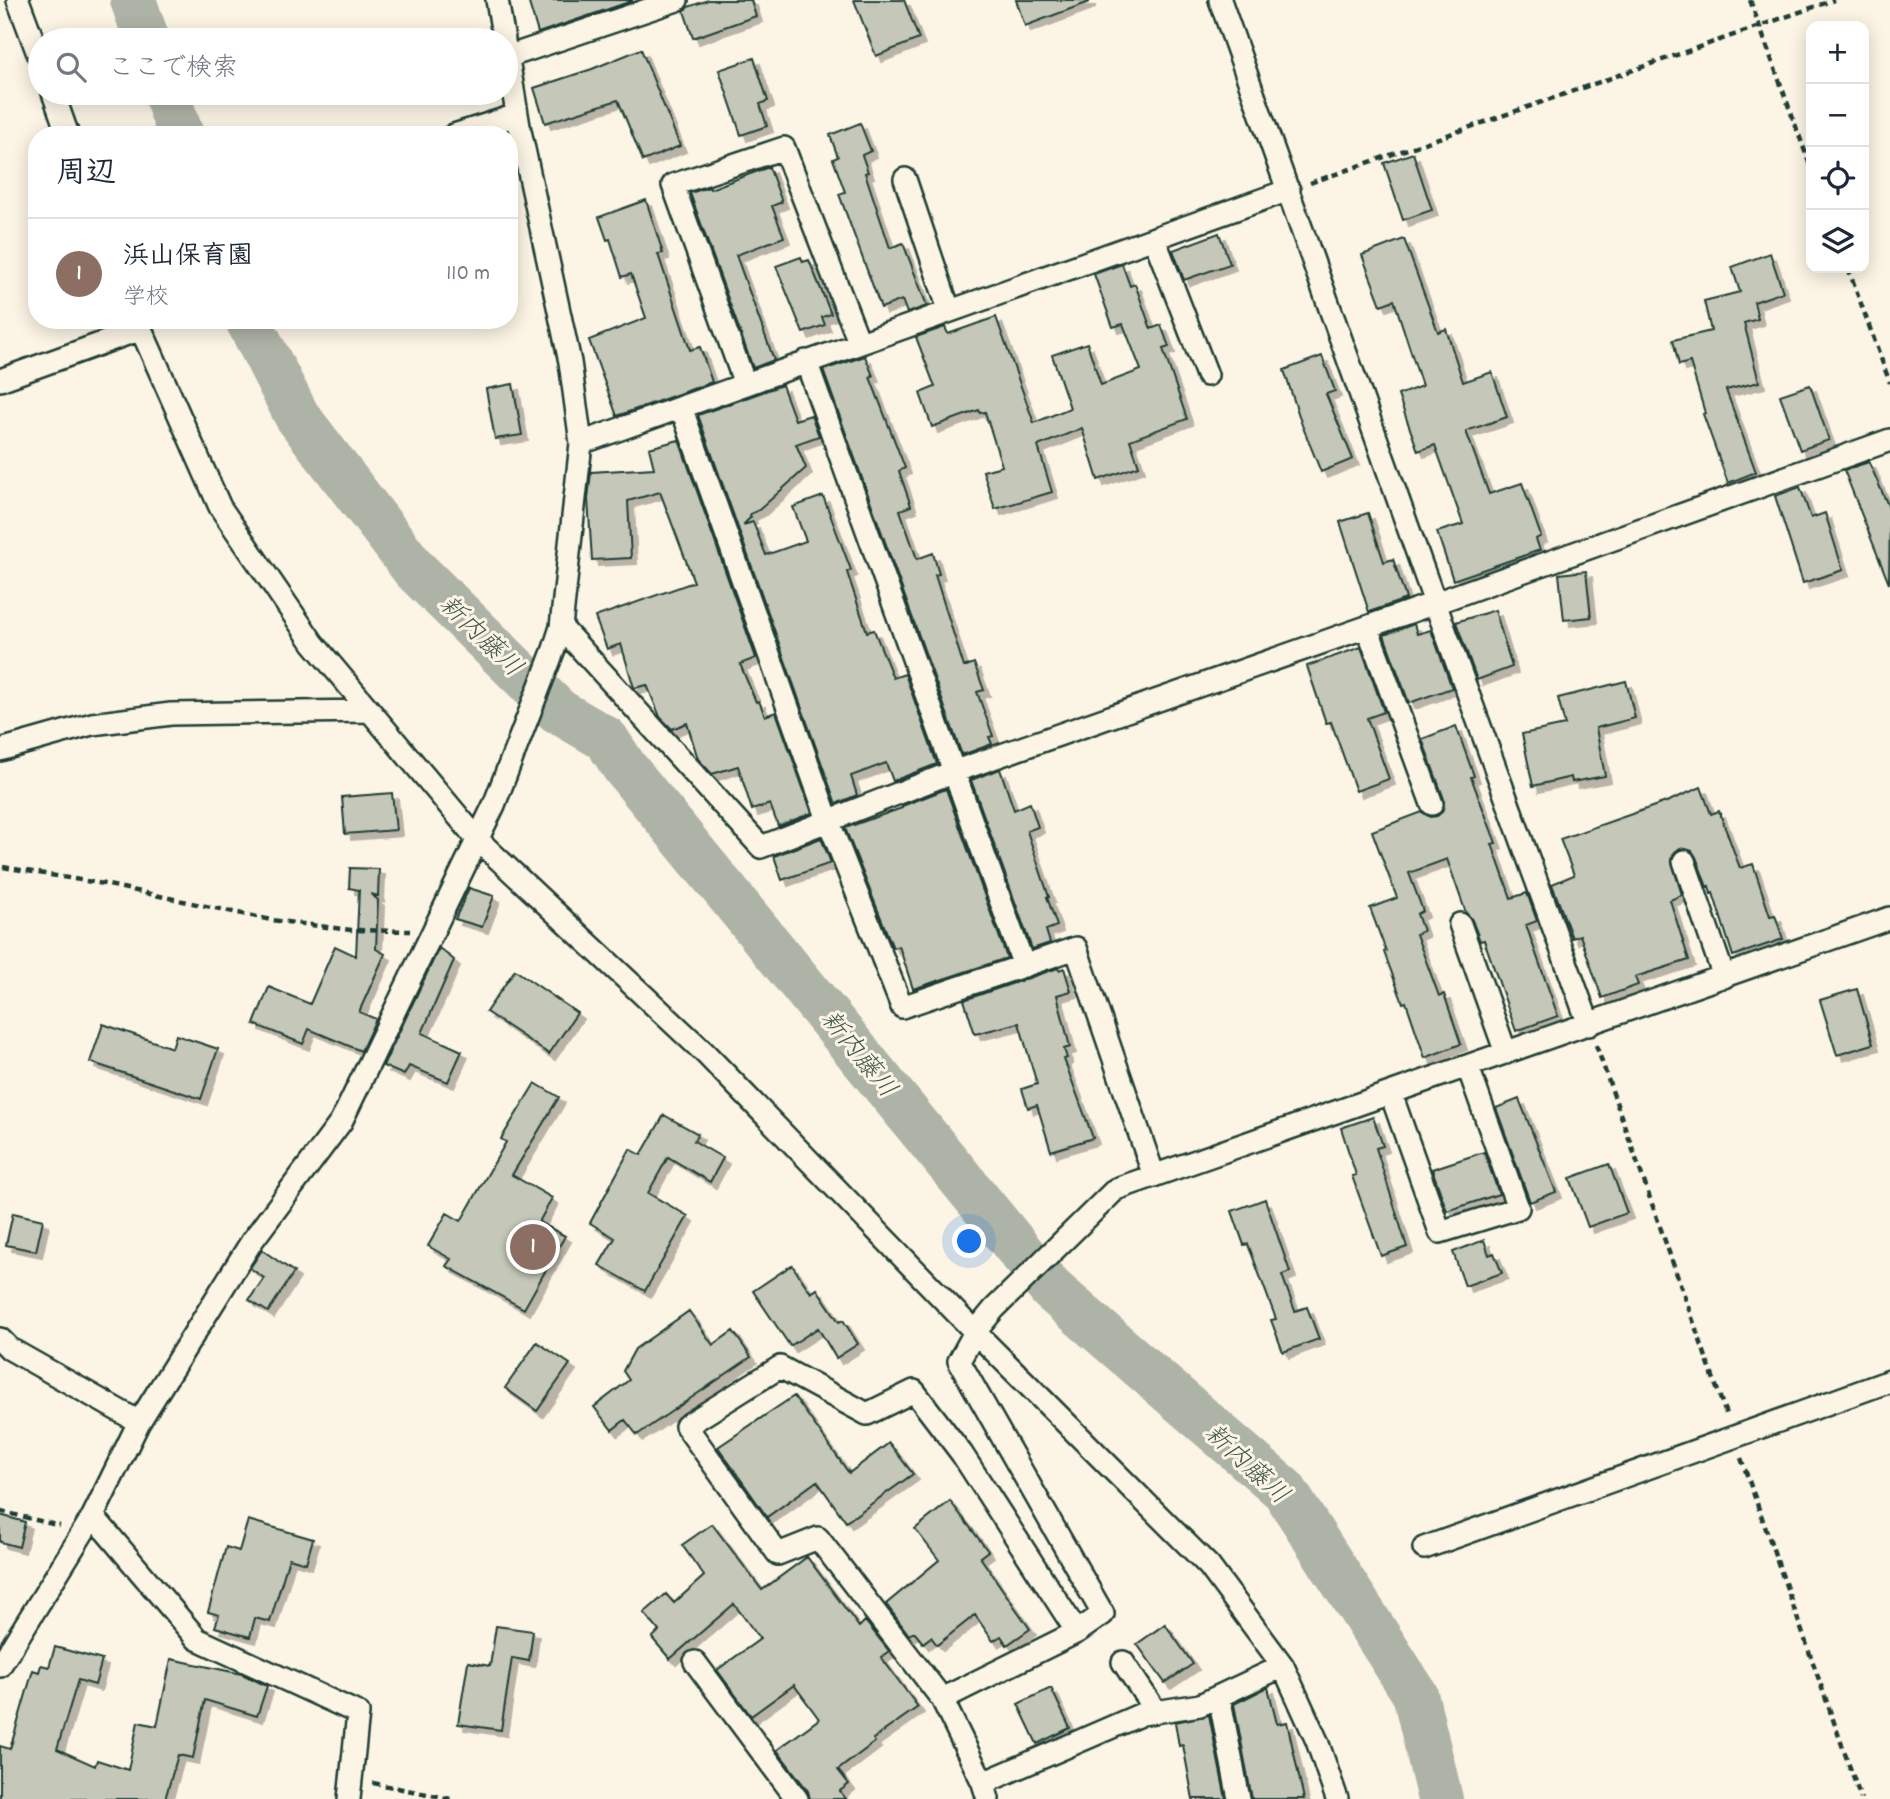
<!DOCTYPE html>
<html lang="ja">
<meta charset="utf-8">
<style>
:root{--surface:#fff;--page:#f2f2f3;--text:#1f2937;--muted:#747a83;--line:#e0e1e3;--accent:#1f6fb2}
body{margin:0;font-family:Dekko,"Klee One",sans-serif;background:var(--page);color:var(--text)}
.controls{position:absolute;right:21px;top:21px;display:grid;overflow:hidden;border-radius:14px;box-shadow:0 4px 18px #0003}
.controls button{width:63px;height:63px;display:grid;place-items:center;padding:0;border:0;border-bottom:2px solid var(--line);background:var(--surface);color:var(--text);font:35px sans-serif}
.you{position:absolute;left:970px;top:1242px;width:24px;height:24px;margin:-18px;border:5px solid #fff;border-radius:50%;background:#1a73e8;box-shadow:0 0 0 10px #1a73e833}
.badge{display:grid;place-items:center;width:46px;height:46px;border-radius:50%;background:var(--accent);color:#fff;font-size:23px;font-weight:700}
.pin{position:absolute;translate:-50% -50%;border:4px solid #fff;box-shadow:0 2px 7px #0006}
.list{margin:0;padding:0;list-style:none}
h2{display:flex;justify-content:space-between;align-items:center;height:91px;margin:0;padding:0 28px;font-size:30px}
h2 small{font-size:23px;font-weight:400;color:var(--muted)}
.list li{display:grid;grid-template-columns:46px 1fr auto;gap:21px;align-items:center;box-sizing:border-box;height:112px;padding:0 28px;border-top:2px solid var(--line)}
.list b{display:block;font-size:26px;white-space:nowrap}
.list p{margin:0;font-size:23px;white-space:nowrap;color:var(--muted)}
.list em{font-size:23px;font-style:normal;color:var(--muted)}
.icon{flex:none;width:38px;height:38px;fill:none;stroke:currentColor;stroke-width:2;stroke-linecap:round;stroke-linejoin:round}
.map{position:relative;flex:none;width:1890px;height:1799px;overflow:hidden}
.search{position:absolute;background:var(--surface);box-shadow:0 4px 18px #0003;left:28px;top:28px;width:490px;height:77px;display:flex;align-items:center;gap:18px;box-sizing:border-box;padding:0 24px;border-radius:38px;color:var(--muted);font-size:26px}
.panel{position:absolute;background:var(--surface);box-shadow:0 4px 18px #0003;left:28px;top:126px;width:490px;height:203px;border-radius:28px}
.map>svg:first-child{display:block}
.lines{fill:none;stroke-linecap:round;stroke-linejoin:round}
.river{stroke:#aeb3a7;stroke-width:46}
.building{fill:#c5c7b9;stroke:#1f3d34;stroke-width:2;filter:url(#shadow)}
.street-casing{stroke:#1f3d34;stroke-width:26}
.path{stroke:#1f3d34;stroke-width:4.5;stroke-dasharray:7 5;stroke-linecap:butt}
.street{stroke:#fcf5e5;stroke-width:21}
.labels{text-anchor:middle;stroke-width:6;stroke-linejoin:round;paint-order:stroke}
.water-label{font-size:26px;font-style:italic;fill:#435a51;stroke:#fcf5e5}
</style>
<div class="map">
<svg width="1890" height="1799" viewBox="0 0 1890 1799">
<defs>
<filter id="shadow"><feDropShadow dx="6" dy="6" stdDeviation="0" flood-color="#0004"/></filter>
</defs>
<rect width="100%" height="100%" fill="#fcf5e5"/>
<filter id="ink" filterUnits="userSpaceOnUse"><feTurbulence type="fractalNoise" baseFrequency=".0143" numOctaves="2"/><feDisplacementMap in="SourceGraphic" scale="14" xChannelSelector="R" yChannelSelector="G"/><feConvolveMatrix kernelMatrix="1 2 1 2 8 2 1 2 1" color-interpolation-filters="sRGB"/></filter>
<g filter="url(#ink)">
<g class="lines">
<path class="river" d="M133,0L147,40
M166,93L181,135
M248,320L297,416L414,569L558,711L606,739L625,768L1051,1289L1284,1490L1415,1694L1440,1799"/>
</g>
<path class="building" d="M528,0H632V1L538,33Z
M708,0H751L756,16L693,38L684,11L688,7Z
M854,0H904L919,39L876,56Z
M1016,0H1089V2L1025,26Z
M641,49L680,146L643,161L618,100L545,123L534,88L592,69Z
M754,58L768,101L760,104L767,126L741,135L719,70Z
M860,123L871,151L862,155L868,172L865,173L890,248L903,243L927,306L907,313L902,300L881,308L839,194L845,192L833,159L838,157L830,135Z
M1413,153L1432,210L1403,220L1384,163Z
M769,167L782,202L772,206L784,237L736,255L774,360L753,368L690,193L709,187L710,189Z
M646,200L663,253L658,254L690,350L700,347L712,382L617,416L589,340L646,318L631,274L622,277L610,239L607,240L599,217Z
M1219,233L1230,264L1184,280L1173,250Z
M1404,239L1438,332L1446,329L1463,382L1492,372L1507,417L1466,431L1489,494L1522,483L1541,536L1536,539L1540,550L1453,580L1437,532L1463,524L1435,445L1418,451L1398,395L1422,386L1394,300L1381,305L1362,255Z
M1770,253L1783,292L1754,302L1758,319L1744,323L1759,382L1726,390L1756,472L1728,483L1703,414L1705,413L1690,362L1679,365L1673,340L1711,331L1704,301L1740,292L1732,267Z
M801,257L803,262L809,260L831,314L822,317L825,325L803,333L776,266Z
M1122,264L1130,286L1135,284L1151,329L1161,325L1169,347L1163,349L1187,419L1130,440L1139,466L1098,480L1082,428L1038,446L1052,492L995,509L983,471L1002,466L985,412L980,413L979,410L932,427L920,393L935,387L916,337L945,327L948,334L996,317L1034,423L1070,408L1052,355L1087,343L1101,385L1141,370L1123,324L1113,327L1094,274Z
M865,356L873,376L870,377L905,468L899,471L911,506L900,510L917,559L933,553L939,574L935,575L964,667L974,663L984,690L977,692L993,736L989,737L992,744L962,755L823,370Z
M1322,356L1335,391L1326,394L1353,459L1321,472L1302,425L1284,370Z
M513,384L522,435L495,439L486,389Z
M782,385L795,420L811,415L819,436L796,444L806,468L759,510L750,514L751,517L743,525L753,522L766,555L806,541L793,507L823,496L851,570L847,572L867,632L874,630L893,678L905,674L937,764L893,781L886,763L851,776L857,795L836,804L698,415Z
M1810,385L1829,440L1800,450L1780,395Z
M679,440L756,658L740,664L756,702L759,701L765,716L776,712L812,813L778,826L770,804L752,810L738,766L712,774L698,759L687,723L672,729L660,717L647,685L634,688L621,644L607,649L595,617L694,582L660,492L628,501L631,558L592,560L588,499L591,472L654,468L649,448Z
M1869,462L1890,510L1889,584L1844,470Z
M1800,487L1811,518L1825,513L1843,570L1803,583L1775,496Z
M1368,513L1384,562L1393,559L1406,599L1369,612L1340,522Z
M1586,571L1591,617L1564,620L1559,574Z
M1495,610L1512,667L1477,680L1456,622Z
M1414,624L1417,634L1431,630L1452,688L1409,703L1384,635Z
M1361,647L1384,712L1367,718L1389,779L1356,791L1331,722L1326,723L1307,666Z
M1626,681L1635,718L1596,728L1605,776L1572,782L1571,777L1533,786L1522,734L1565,725L1558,698Z
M1456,726L1474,776L1471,777L1496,843L1492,844L1511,898L1527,893L1537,921L1526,925L1558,1016L1516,1031L1484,940L1480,941L1472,920L1466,913L1447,859L1409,873L1423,911L1417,914L1423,931L1416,934L1439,996L1444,994L1461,1044L1425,1058L1406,1002L1403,1003L1384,952L1386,951L1370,908L1397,898L1372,831L1422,812L1430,817L1437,816L1442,812L1444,799L1422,739Z
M1000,769L1014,810L1030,803L1038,827L1027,831L1049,897H1047L1057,926L1046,930L1050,943L1032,949L971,780Z
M1701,787L1711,814L1719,811L1740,868L1753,864L1770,916L1775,915L1783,939L1733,956L1713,893L1711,894L1709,886L1707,887L1696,857L1692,851L1680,848L1675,852L1671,859L1682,895L1670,900L1689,960L1635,977L1638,985L1602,998L1580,935L1572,938L1552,884L1574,875L1560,839L1669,801Z
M946,789L1007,958L913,989L899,946L893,948L845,828L902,808V806Z
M392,793L396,830L345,834L342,797Z
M821,838L831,863L782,880L774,856Z
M350,868L379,869L378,896L371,894L378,900L376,949L385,954L359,1012L376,1019L361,1051L309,1029L303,1044L254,1024L269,987L310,1004L335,946L356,956L359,890L349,888Z
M469,888L494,896L482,927L455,919Z
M439,948L454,960L422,1033L462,1051L448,1082L409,1066L404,1075L383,1066Z
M1058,968L1059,970L1064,968L1071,991L1057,995L1070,1047L1064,1049L1067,1058L1064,1059L1093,1138L1051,1151L1037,1105L1028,1108L1022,1089L1037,1084L1019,1023L975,1034L964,1000Z
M515,970L577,1013L549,1054L486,1012Z
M1857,989L1873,1044L1837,1055L1820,1000Z
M103,1024L172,1048L176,1035L218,1049L201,1099L90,1062Z
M535,1083L559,1097L512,1175L552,1198L539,1222L565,1236L524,1309L446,1266L451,1259L428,1246L447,1213L461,1221L506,1142L501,1139Z
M1519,1099L1556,1192L1530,1202L1496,1108Z
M664,1115L698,1134L694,1141L723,1158L710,1182L668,1157L648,1193L688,1216L645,1291L599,1265L615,1238L590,1223L630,1149L641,1155Z
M1373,1117L1383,1146L1376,1148L1407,1247L1381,1256L1352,1176L1356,1175L1341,1128Z
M1484,1152L1499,1194L1447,1211L1432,1169Z
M1609,1164L1627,1213L1588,1227L1570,1178Z
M1265,1199L1290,1272L1282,1275L1295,1311L1307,1307L1319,1339L1283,1352L1271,1320L1276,1319L1248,1244L1244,1245L1232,1211Z
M13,1213L43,1220L36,1251L6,1245Z
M1484,1240L1489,1255L1494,1253L1502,1273L1465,1286L1453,1252Z
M262,1250L294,1272L268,1312L249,1300L264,1278L250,1268Z
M792,1265L811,1293L817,1289L839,1322L843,1320L858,1344L836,1358L818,1328L790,1346L753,1291Z
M689,1311L713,1345L733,1331L751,1357L637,1435L625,1420L612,1430L594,1407L629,1380L623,1371L635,1349Z
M537,1342L570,1364L537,1411L505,1388Z
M794,1396L849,1473L889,1443L913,1474L846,1522L817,1481L767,1517L718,1447Z
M950,1501L988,1551L980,1557L1030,1629L1007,1645L1001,1636L993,1641L975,1615L937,1645L931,1637L923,1643L914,1632L909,1635L886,1604L939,1560L915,1529Z
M0,1515L25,1522L19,1547L0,1542Z
M248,1520L313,1539L306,1563L289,1558L270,1622L255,1618L250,1637L215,1627L219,1615L208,1612L226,1547L239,1551Z
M712,1524L762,1590L807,1557L859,1627L865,1621L889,1651L881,1657L918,1707L873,1739L875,1742L838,1770L849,1784L840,1791L846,1799H810L808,1791L777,1750L819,1719L794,1685L751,1716L717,1670L760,1639L734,1604L670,1659L652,1638L659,1631L644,1613L666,1594L674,1603L704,1576L682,1545Z
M1165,1624L1193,1664L1165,1683L1137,1644Z
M496,1626L533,1631L529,1661L512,1658L501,1730L458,1724L468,1662L490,1666Z
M55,1647L102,1660L95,1685L78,1680L57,1749L95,1766L97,1760L128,1770L138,1722L157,1726L171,1659L242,1674L267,1686L257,1716L205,1700L193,1758L178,1755L165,1799H0V1746L10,1749L33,1670L39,1672L41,1665L49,1667Z
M1268,1687L1277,1724L1287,1722L1304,1799H1252L1234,1704Z
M1051,1688L1070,1728L1037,1744L1018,1704Z
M1209,1715L1226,1799H1193L1183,1745L1179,1746L1175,1722Z"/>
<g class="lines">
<defs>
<path id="street" d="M18,0L40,59
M497,0L504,40
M1220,0L1435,603L1589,1025
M507,57L677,0
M53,93L68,135
M454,135L517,115
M905,179L949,310
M1154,238L1207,375
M137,320L220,507L313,643L478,840L705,1053L975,1332L1209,1566L1283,1666L1317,1741L1337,1799
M806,361L1024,966
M0,380L141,329
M745,384L673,185L784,148L859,342
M681,407L828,820L902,1007L1076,948L1154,1176
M581,443L1289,190
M561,627L761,847L953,772L1435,603L1890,440
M1367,627L1432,804
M0,750L92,724L171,714L369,711
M1684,861L1724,977
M1460,924L1506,1053
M1391,1094L1440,1232L1518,1208L1468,1067
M0,1339L10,1349L139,1422
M780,1367L867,1414L914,1391L962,1454L1077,1632L942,1699L818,1538L778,1554L686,1426Z
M93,1516L197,1639L358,1713L349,1799
M1424,1548L1890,1381
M1077,1632L1103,1614L959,1361L975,1332L994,1309L1116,1189L1890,918
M695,1662L797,1799
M1123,1662L1156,1712
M0,1666L93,1516L139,1422L252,1241L341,1122L494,805L554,649L561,627L581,443L570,362L519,126L506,47
M1219,1696L1239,1799
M942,1699L983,1783L988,1799
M983,1783L1142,1714L1200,1705L1283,1666"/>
</defs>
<use href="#street" class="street-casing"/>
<path class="path" d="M1750,0L1811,168
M1310,183L1834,0
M1848,268L1890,383
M3,867L104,884L271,920L351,930L410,931
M1596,1045L1727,1417
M1741,1458L1861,1799
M0,1511L60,1526
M373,1783L451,1799"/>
<use href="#street" class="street"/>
</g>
</g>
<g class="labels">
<g class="water-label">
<text transform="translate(482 635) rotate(44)" y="9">新内藤川</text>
<text transform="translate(860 1053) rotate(51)" y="9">新内藤川</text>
<text transform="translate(1248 1463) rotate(43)" y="9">新内藤川</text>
</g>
</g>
</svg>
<div class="controls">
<button>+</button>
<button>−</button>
<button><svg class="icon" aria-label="locate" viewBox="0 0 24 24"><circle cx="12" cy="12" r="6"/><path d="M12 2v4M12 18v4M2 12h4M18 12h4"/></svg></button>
<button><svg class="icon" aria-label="layers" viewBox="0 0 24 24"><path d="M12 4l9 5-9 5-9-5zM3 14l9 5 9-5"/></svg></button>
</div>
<div class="you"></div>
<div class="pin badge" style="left:533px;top:1247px;background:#8d6e63">1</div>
<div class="search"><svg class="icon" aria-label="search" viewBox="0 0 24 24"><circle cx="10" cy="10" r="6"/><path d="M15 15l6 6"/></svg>ここで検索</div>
<section class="panel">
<h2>周辺<small></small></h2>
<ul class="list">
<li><span class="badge" style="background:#8d6e63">1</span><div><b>浜山保育園</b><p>学校</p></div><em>110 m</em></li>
</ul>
</section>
</div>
